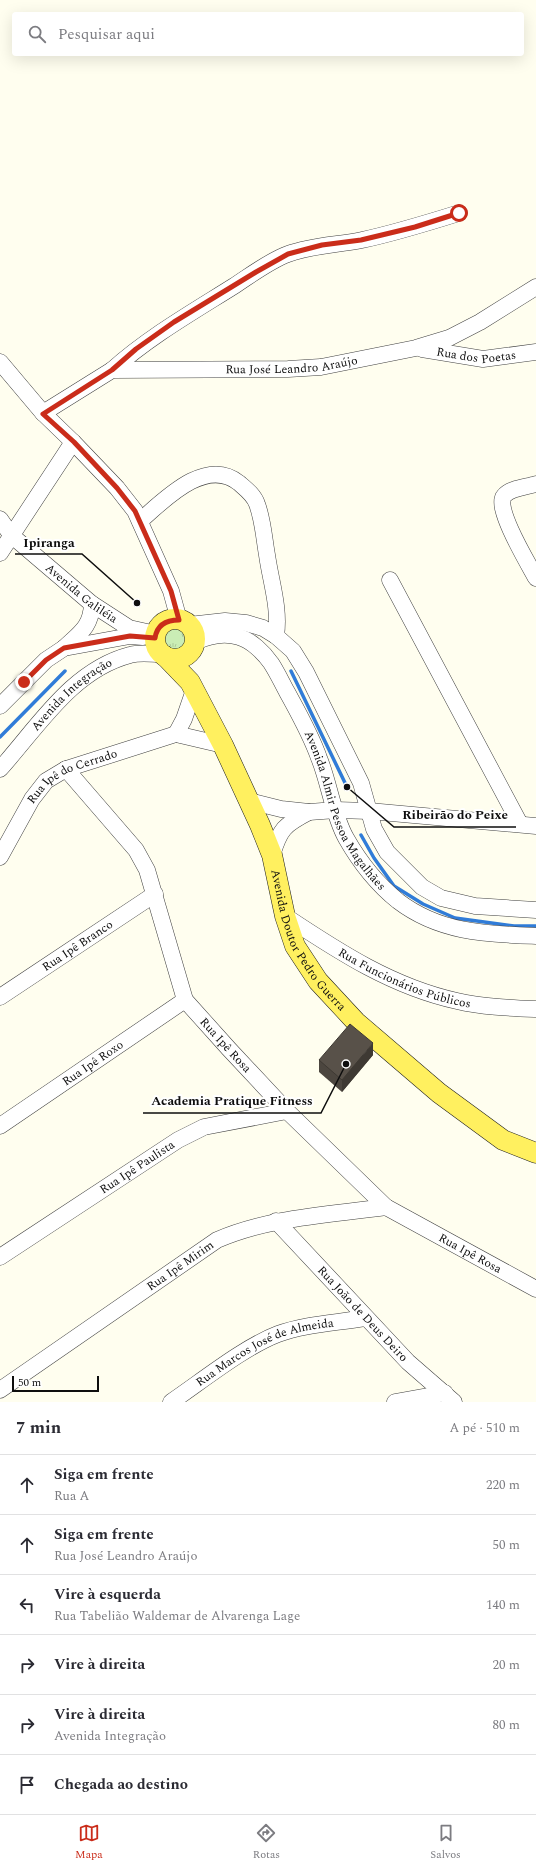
<!DOCTYPE html>
<html lang="pt">
<meta charset="utf-8">
<style>
:root{--surface:#fff;--page:#f2f2f3;--text:#2b2b33;--muted:#7c7c81;--line:#e1e1e2;--accent:#ca2c1a}
body{margin:0;font-family:Spectral,serif;background:var(--page);color:var(--text)}
.scale{position:absolute;left:12px;bottom:10px;width:87px;box-sizing:border-box;padding-left:4px;border:2px solid #0e0e0e;border-top:0;font-size:11px;line-height:14px;white-space:nowrap;color:#0e0e0e;-webkit-text-stroke:3px #fff;paint-order:stroke}
.stop{position:absolute;width:12px;height:12px;margin:-9px;border:3px solid #ca2c1a;border-radius:50%;background:#fff}
.stop.end{background:#ca2c1a;border-color:#fff;box-shadow:0 1px 4px #0008}
.list{margin:0;padding:0;list-style:none}
h2{display:flex;justify-content:space-between;align-items:center;height:52px;margin:0;padding:0 16px;font-size:17px}
h2 small{font-size:13px;font-weight:400;color:var(--muted)}
.list li{display:grid;grid-template-columns:26px 1fr auto;gap:12px;align-items:center;box-sizing:border-box;height:60px;padding:0 16px;border-top:1px solid var(--line)}
.list b{display:block;font-size:15px;white-space:nowrap}
.list p{margin:0;font-size:13px;white-space:nowrap;color:var(--muted)}
.list em{font-size:13px;font-style:normal;color:var(--muted)}
.icon{flex:none;width:22px;height:22px;fill:none;stroke:currentColor;stroke-width:2;stroke-linecap:round;stroke-linejoin:round}
.map{position:relative;flex:none;width:536px;height:1402px;overflow:hidden}
.search{position:absolute;background:var(--surface);box-shadow:0 4px 16px #0002;left:12px;right:12px;top:12px;height:44px;display:flex;align-items:center;gap:10px;box-sizing:border-box;padding:0 14px;border-radius:4px;color:var(--muted);font-size:15px}
.sheet{height:412px;background:var(--surface)}
nav{display:flex;justify-content:space-around;align-items:center;box-sizing:border-box;height:56px;border-top:1px solid var(--line);background:var(--surface);font-size:11px;color:var(--muted)}
nav a{display:grid;justify-items:center;gap:2px}
nav .on{color:var(--accent)}
.map>svg:first-child{display:block}
.grass{fill:url(#grass-tufts)}
.lines{fill:none;stroke-linecap:round;stroke-linejoin:round}
.stream{stroke:#307cd8;stroke-width:3.5}
.minor-casing{stroke:#414141;stroke-width:17}
.major-casing{stroke:#1f1f1f;stroke-width:21}
.minor{stroke:#fff;stroke-width:16}
.major{stroke:#fff05f;stroke-width:20}
.wall{fill:#4c463f}
.shaded-wall{fill:#3e3933}
.building{fill:#585149;stroke:#3e3933}
.route{stroke:#ca2c1a;stroke-width:5}
.labels{text-anchor:middle;stroke-width:4;stroke-linejoin:round;paint-order:stroke}
.street-label{font-size:12px;fill:#0e0e0e;stroke:#fff}
.leader{fill:none;stroke:#0e0e0e;stroke-width:1.5}
.callout-dot{fill:#0e0e0e;stroke:#fff;stroke-width:1.5}
.callout-label{font-size:13px;text-anchor:middle;font-weight:bold;fill:#0e0e0e;stroke:#fff;stroke-width:4;stroke-linejoin:round;paint-order:stroke}
</style>
<div class="map">
<svg width="536" height="1402" viewBox="0 0 536 1402">
<defs>
<pattern id="grass-tufts" width="24" height="20" patternUnits="userSpaceOnUse"><rect width="24" height="20" fill="#caedb5"/><path d="M3 7l-1-3M5 7V3M7 7l1-3M15 17l-1-3M17 17v-4M19 17l1-3" fill="none" stroke="#acca9a"/></pattern>
</defs>
<rect width="100%" height="100%" fill="#fffeef"/>
<path class="grass" d="M159 638a15 15 0 1 1 30 0a15 15 0 1 1-30 0Z"/>
<g class="lines">
<path class="stream" d="M291,671L347,787
M0,737L65,671
M361,835L374,858L394,886L423,904L455,918L514,926H536"/>
<defs>
<g id="minor">
<path id="s1" d="M422,349L483,359L536,352"/>
<path d="M0,362L43,413L73,442L117,488L135,511L171,591L179,620"/>
<path d="M112,370C149,337 191,313 234,286C251,275 269,261 288,254C312,245 338,245 362,240C395,233 427,223 459,213"/>
<path id="s2" d="M43,413L112,370L288,369L321,367L416,348L449,338L480,322L536,287"/>
<path d="M536,484C527,487 510,488 504,496C494,507 529,565 536,578"/>
<path id="s3" d="M0,519L11,535L92,604L129,628L156,634"/>
<path d="M140,521C164,500 206,456 239,483C246,489 254,495 257,504C263,520 264,538 267,555C271,583 280,608 276,636"/>
<path d="M0,553L73,442"/>
<path d="M390,580L520,824"/>
<path d="M189,625L225,621L246,623L263,628L276,636L293,651L306,672L361,783L374,829L387,852L422,887L441,898L475,906L536,910"/>
<path id="s4" d="M195,642C208,636 224,632 239,637C251,640 264,653 271,663C277,672 282,683 287,692C299,714 311,735 319,758C329,782 333,815 346,838C359,861 377,884 398,901C440,933 486,934 536,936"/>
<path d="M64,648C80,633 91,627 92,604"/>
<path d="M0,706L46,660L64,648L130,636L143,637"/>
<path d="M176,734L184,719L194,690"/>
<path id="s5" d="M0,769C38,727 72,670 130,655C139,652 151,654 161,654"/>
<path id="s6" d="M66,769L136,850L147,870L185,1000L229,1049L287,1111L386,1207L536,1289"/>
<path d="M249,801L281,809L309,812L336,810L369,811L536,826"/>
<path d="M272,855C280,829 284,825 309,812"/>
<path id="s7" d="M0,857L32,799L46,781L66,769L176,734L223,745"/>
<path id="s8" d="M285,916C339,952 393,987 457,1001C482,1007 510,1008 536,1009"/>
<path id="s9" d="M0,997L155,894"/>
<path id="s10" d="M0,1126L185,1000"/>
<path id="s11" d="M276,1221L408,1362L454,1402"/>
<path id="s12" d="M0,1257L178,1140L204,1127L287,1111"/>
<path id="s13" d="M0,1390L217,1240C270,1217 329,1215 386,1207"/>
<path id="s14" d="M171,1402C202,1381 244,1347 278,1334C305,1324 336,1323 365,1318"/>
<path d="M395,1402L445,1393"/>
</g>
<g id="major">
<circle cx="175" cy="639" r="20"/>
<path id="s15" d="M165,656L190,682L223,745L260,825L272,855L285,916L295,946L318,981L356,1022L439,1093L503,1140L536,1153"/>
</g>
</defs>
<use href="#minor" class="minor-casing"/>
<use href="#major" class="major-casing"/>
<use href="#minor" class="minor"/>
<use href="#major" class="major"/>
</g>
<path class="wall" d="M373,1055L342,1092L319,1072V1060Z"/>
<path class="shaded-wall" d="M373,1043V1055L342,1092V1080Z"/>
<path class="building" d="M350,1024L373,1043L342,1080L319,1060Z"/>
<g class="lines">
<path class="route" d="M24,682L46,660L64,648L130,636L155,638C157,625 166,620 179,620L171,591L135,511L117,488L74,442L43,414L112,370L136,349L174,322L256,272L288,254L322,245L361,240L415,227L459,213"/>
</g>
<g class="labels">
<g class="street-label">
<text dy="4" stroke="none"><textPath href="#s1" startOffset="55">Rua dos Poetas</textPath></text>
<text dy="4" stroke="none"><textPath href="#s2" startOffset="261">Rua José Leandro Araújo</textPath></text>
<text dy="4" stroke="none"><textPath href="#s3" startOffset="111">Avenida Galiléia</textPath></text>
<text dy="4" stroke="none"><textPath href="#s5" startOffset="104">Avenida Integração</textPath></text>
<text dy="4" stroke="none"><textPath href="#s7" startOffset="114">Rua Ipê do Cerrado</textPath></text>
<text dy="4" stroke="none"><textPath href="#s4" startOffset="253">Avenida Almir Pessoa Magalhães</textPath></text>
<text dy="4" stroke="none"><textPath href="#s15" startOffset="322">Avenida Doutor Pedro Guerra</textPath></text>
<text dy="4" stroke="none"><textPath href="#s9" startOffset="93">Rua Ipê Branco</textPath></text>
<text dy="4" stroke="none"><textPath href="#s8" startOffset="136">Rua Funcionários Públicos</textPath></text>
<text dy="4" stroke="none"><textPath href="#s6" startOffset="326">Rua Ipê Rosa</textPath></text>
<text dy="4" stroke="none"><textPath href="#s10" startOffset="112">Rua Ipê Roxo</textPath></text>
<text dy="4" stroke="none"><textPath href="#s12" startOffset="164">Rua Ipê Paulista</textPath></text>
<text dy="4" stroke="none"><textPath href="#s6" startOffset="650">Rua Ipê Rosa</textPath></text>
<text dy="4" stroke="none"><textPath href="#s13" startOffset="219">Rua Ipê Mirim</textPath></text>
<text dy="4" stroke="none"><textPath href="#s11" startOffset="127">Rua João de Deus Deiro</textPath></text>
<text dy="4" stroke="none"><textPath href="#s14" startOffset="108">Rua Marcos José de Almeida</textPath></text>
</g>
</g>
<path class="leader" d="M137 603L82 554H15M347 787L394 827H516M346 1064L321 1113H143"/>
<g class="callout-dot">
<circle cx="137" cy="603" r="4"/>
<circle cx="347" cy="787" r="4"/>
<circle cx="346" cy="1064" r="4"/>
</g>
<g class="callout-label">
<text x="49" y="547">Ipiranga</text>
<text x="455" y="819">Ribeirão do Peixe</text>
<text x="232" y="1105">Academia Pratique Fitness</text>
</g>
</svg>
<div class="scale">50 m</div>
<div class="stop" style="left:459px;top:213px"></div>
<div class="stop end" style="left:24px;top:682px"></div>
<div class="search"><svg class="icon" aria-label="search" viewBox="0 0 24 24"><circle cx="10" cy="10" r="6"/><path d="M15 15l6 6"/></svg>Pesquisar aqui</div>
</div>
<section class="sheet">
<h2>7 min<small>A pé · 510 m</small></h2>
<ul class="list">
<li><svg class="icon" aria-label="ahead" viewBox="0 0 24 24"><path d="M12 20V5M6 11l6-6 6 6"/></svg><div><b>Siga em frente</b><p>Rua A</p></div><em>220 m</em></li>
<li><svg class="icon" aria-label="ahead" viewBox="0 0 24 24"><path d="M12 20V5M6 11l6-6 6 6"/></svg><div><b>Siga em frente</b><p>Rua José Leandro Araújo</p></div><em>50 m</em></li>
<li><svg class="icon" aria-label="left" viewBox="0 0 24 24"><path d="M17 20v-9H6M10 6l-5 5 5 5"/></svg><div><b>Vire à esquerda</b><p>Rua Tabelião Waldemar de Alvarenga Lage</p></div><em>140 m</em></li>
<li><svg class="icon" aria-label="right" viewBox="0 0 24 24"><path d="M7 20v-9h11M14 6l5 5-5 5"/></svg><div><b>Vire à direita</b></div><em>20 m</em></li>
<li><svg class="icon" aria-label="right" viewBox="0 0 24 24"><path d="M7 20v-9h11M14 6l5 5-5 5"/></svg><div><b>Vire à direita</b><p>Avenida Integração</p></div><em>80 m</em></li>
<li><svg class="icon" aria-label="arrive" viewBox="0 0 24 24"><path d="M6 21V4h12l-3 4 3 4H6"/></svg><div><b>Chegada ao destino</b></div></li>
</ul>
</section>
<nav>
<a class="on"><svg class="icon" aria-label="map" viewBox="0 0 24 24"><path d="M3 6l6-2 6 2 6-2v14l-6 2-6-2-6 2zM9 4v14M15 6v14"/></svg>Mapa</a>
<a><svg class="icon" aria-label="directions" viewBox="0 0 24 24"><path d="M12 3l9 9-9 9-9-9zM9 14v-3h6M13 9l2 2-2 2"/></svg>Rotas</a>
<a><svg class="icon" aria-label="saved" viewBox="0 0 24 24"><path d="M7 4h10v16l-5-4-5 4z"/></svg>Salvos</a>
</nav>
